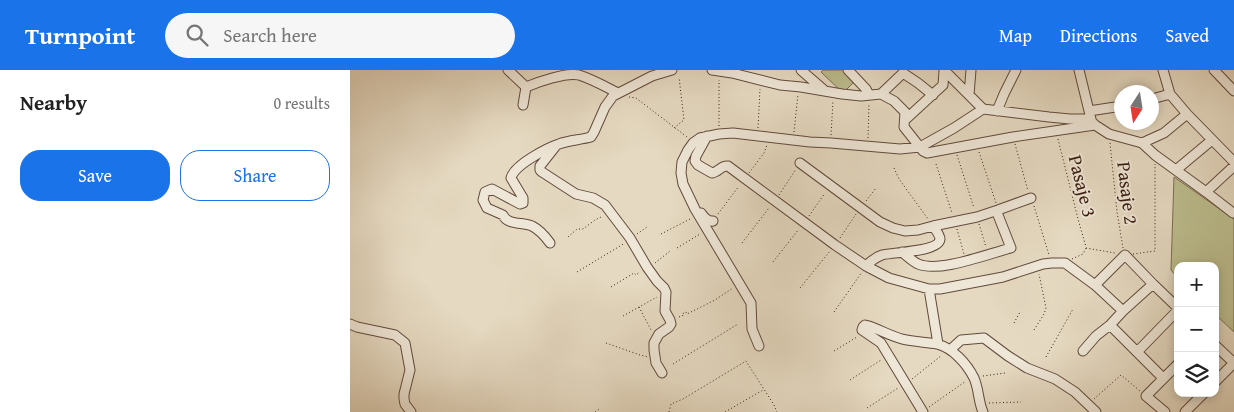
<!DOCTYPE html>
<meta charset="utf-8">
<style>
:root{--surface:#fff;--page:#f6f6f6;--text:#222;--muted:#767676;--line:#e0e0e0;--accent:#1a73e8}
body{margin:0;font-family:"Gentium Book Plus",serif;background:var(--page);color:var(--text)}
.controls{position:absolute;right:15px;bottom:15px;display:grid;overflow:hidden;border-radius:10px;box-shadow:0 2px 8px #0003}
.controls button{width:45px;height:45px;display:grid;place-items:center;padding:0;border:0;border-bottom:1px solid var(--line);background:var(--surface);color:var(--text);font:25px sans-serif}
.compass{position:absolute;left:764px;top:15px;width:45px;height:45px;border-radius:50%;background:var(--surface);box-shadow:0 2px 8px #0003;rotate:192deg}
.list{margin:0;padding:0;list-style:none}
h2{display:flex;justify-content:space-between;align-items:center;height:65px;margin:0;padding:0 20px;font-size:21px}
h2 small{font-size:16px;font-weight:400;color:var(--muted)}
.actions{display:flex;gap:10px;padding:15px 20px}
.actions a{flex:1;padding:11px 0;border:1px solid var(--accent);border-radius:20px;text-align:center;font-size:18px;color:var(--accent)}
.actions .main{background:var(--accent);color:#fff}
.icon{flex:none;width:28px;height:28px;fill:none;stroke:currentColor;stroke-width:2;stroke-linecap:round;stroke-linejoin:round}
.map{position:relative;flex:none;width:884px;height:342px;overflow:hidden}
header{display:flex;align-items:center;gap:30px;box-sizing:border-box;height:70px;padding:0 25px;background:var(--accent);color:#fff}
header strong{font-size:24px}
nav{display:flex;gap:28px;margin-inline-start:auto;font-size:18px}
.search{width:350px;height:45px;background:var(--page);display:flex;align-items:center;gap:12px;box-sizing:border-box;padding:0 18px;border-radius:28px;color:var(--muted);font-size:19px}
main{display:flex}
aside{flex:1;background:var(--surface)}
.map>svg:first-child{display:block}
.green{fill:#bcbd8e;stroke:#7a6c4e}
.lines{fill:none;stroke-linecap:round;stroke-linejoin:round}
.minor-casing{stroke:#624a3b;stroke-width:11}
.path{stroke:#371b0e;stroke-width:1;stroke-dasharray:1 2.5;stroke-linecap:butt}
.minor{stroke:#eee6d7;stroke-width:9}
.labels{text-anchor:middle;stroke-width:4;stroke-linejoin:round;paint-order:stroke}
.street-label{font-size:19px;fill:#371b0e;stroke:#eee6d7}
</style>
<header>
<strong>Turnpoint</strong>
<div class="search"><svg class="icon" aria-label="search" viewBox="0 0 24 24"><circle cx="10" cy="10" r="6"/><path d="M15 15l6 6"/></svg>Search here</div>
<nav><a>Map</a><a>Directions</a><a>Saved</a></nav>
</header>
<main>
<aside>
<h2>Nearby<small>0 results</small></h2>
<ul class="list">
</ul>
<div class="actions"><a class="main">Save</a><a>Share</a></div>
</aside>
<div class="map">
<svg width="884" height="342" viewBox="0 0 884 342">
<rect width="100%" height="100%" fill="#e5d9c1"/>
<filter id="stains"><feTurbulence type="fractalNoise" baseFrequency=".004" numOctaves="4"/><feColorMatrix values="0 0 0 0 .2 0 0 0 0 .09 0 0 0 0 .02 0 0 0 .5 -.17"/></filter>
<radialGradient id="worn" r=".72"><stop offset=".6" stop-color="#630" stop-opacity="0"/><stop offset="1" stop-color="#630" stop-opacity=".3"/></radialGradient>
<path class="green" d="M473,0H494L505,11L493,23L471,2Z
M824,107L884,149V262L865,244V196H828V208L821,200Z"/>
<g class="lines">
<defs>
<path id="minor" d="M158,0L176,17
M362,0L382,3L430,15L451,17L492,24L511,26L531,24L544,31L555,42L554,57L573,81L577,83L663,67L745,55
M451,0L475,21
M498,0L516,19L519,25
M594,0L633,39L699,47L720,49H741L739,41L772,36
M729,0L739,41
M813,0L820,24L837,44L884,92
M864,0L884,21
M531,24L553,3L568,13L583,25
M619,25L621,0
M802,29L820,24
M173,35L176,17C188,12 216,2 229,5C242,9 256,17 268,23
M647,41L654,24L666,0
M555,50L593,15L594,1
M742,52L745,55L759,64L792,73L805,85L856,122L884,96
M357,66L346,86L345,91L348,95L362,103C369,102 371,95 378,96L485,175L516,196L539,208L579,219H590L653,207L693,194L702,193H715L745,215L773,241
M792,73L814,63L837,44
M205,77L190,96V100L192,102L226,124L243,128L255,135L280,168L297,197L307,211L314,218L316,222L315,241L320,250L321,254L319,257L309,264L304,273V280L306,293L312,303
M450,93L530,152L543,158L555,161L568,160L583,156L627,147L648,140L681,128
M826,100L862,70
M856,122L883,143
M351,143C354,147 357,152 363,151
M200,173C195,166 190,160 182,156C172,152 157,155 153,145L137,138L133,130L135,122L142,119L170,134L173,133V128L161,108C164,95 197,78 209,74C219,70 230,70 241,67L244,62L255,37L263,26L302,6L322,0
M552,182C557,186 562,191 568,194C590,203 637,184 661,178L648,145
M516,196C520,192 526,187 532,185C543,182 589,182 590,169C590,165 585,159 583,156
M745,215L775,185L803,214L828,238
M579,219L588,274
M0,254L7,257L45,265L55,273L60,300L54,324V329L55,334L61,342
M760,255L813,308
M865,275L884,293L865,312
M409,276L402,259L401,233L345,139L333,114L331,103L332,92L338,80L343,73L350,68L369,64L383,63L460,72L481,73L550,79L570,77L604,58L633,39
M600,280L611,270L634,268L658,286L677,298L705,309L725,322L746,342
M733,281L746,266L760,255L773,241L803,214
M788,281L828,240
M573,342L531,273L512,260L513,257L515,255L519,256C530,260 541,266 552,269C564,272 576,272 587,274C603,278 617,294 624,308C629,319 628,331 633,342
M815,342L796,326L828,294
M835,342L854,323"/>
</defs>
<use href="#minor" class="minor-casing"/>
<path class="path" d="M279,27L286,28L337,67
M369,56V10
M324,58L334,50L329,7
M408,58L410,19
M444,62L448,24
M481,65L483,31
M518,68L519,34
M708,69L728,149L736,177
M760,73L767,142L773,178
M665,74L678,121
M629,82L646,133
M607,85L624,138
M586,94L602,143
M544,98L549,109L578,149
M399,103L414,83L417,75
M429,125L446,99
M516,131L526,118
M684,136L699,185
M368,144L389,116
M459,146L475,123
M629,154L636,177
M607,159L614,184
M287,164L297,157
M311,164L342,148
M218,167L227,159H233L245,150L253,146
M490,168L506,144
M392,173L419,138
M327,178L350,164
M736,178L765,183
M783,184L805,181V94
M722,189L733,184L736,178
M423,192L449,159
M305,193L320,181
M227,202L275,173
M261,217L284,203L286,205L290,202
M450,218L480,181
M289,237L301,260
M484,242L512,202
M273,246L307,227
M329,247L334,245L333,243L336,242L337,244L365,230L383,218
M664,253L670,242
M684,260L694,244L696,238L689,204
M256,273L290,285L298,287
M484,281L507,267
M696,287L723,239
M323,294L388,254
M633,306L655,303
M562,309L592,285
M500,310L531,290
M744,329L771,305L790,321
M639,333L671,332
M579,337L616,311
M517,338L548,318
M245,342L249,339
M319,342L321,334L333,329L396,291L424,335L427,342
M375,342L413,320"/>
<use href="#minor" class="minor"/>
</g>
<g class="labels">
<g class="street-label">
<text transform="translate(733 116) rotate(76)" y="7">Pasaje 3</text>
<text transform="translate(778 123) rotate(83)" y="7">Pasaje 2</text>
</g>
</g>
<rect width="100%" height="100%" filter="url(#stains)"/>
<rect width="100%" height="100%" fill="url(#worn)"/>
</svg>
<div class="controls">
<button>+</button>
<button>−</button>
<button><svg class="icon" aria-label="layers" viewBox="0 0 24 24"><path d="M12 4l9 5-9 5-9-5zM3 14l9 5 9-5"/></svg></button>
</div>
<svg class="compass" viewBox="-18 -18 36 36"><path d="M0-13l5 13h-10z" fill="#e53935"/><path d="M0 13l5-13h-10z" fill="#767676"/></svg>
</div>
</main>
